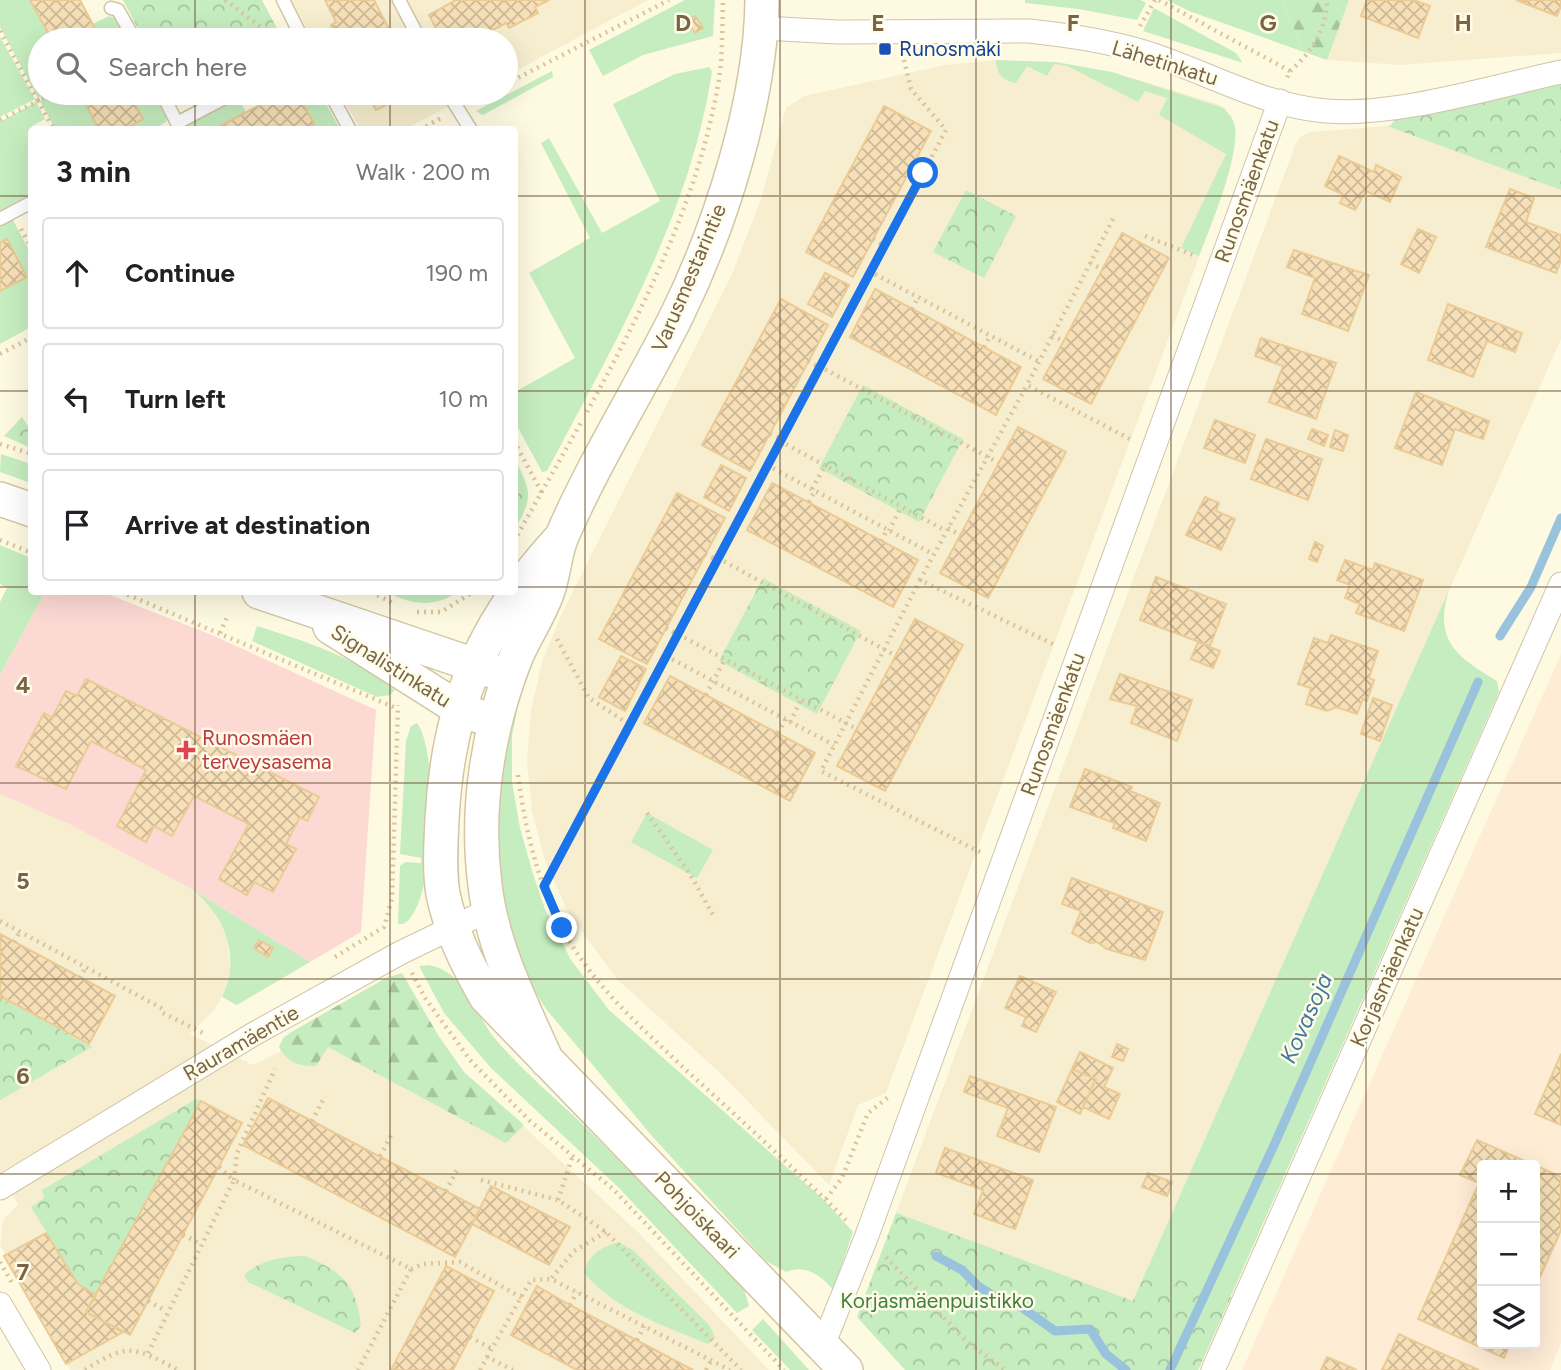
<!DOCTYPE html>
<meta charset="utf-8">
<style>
:root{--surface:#fff;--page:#f6f6f6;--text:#202124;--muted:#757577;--line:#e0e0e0}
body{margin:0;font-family:Figtree,sans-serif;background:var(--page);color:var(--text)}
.controls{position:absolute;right:21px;bottom:21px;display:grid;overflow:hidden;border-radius:7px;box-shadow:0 7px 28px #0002}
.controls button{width:63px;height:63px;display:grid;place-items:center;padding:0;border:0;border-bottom:2px solid var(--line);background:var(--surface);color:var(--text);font:35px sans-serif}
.stop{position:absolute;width:21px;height:21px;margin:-16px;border:5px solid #1a73e8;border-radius:50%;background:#fff}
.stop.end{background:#1a73e8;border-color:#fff;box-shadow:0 2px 7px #0008}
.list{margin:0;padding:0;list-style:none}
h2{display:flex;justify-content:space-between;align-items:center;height:91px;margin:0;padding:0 28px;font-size:30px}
h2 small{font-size:23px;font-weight:400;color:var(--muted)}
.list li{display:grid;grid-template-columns:46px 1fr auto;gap:21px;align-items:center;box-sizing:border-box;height:112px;margin:0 14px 14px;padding:0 14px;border:2px solid var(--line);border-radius:7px}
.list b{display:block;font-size:26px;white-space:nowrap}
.list em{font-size:23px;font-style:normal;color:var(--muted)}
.icon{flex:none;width:38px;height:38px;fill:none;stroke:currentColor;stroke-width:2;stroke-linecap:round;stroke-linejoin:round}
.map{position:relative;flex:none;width:1561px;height:1370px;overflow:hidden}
.search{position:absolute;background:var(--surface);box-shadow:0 7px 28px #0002;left:28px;top:28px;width:490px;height:77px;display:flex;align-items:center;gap:18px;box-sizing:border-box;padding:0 24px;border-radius:38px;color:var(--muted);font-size:26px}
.panel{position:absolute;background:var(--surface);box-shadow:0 7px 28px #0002;left:28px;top:126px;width:490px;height:469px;border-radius:7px}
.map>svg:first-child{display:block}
.residential{fill:#f7eecf}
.commercial{fill:#ffecd5;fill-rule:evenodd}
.medical{fill:#fdd9d4}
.grass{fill:#c6edbf}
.forest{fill:url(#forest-firs)}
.park{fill:url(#park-crowns)}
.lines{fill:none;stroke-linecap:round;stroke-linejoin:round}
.stream{stroke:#99c2dd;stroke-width:9}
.building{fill:url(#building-cross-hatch);stroke:#ebcb95;stroke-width:2}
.lane-casing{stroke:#d1c4a7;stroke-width:15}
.street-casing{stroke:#d1c4a7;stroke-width:25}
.secondary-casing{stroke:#d4c6a4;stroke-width:36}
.path{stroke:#dcc49a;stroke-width:4.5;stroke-dasharray:2 5;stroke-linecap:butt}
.lane{stroke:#fff;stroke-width:12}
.street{stroke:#fff;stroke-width:23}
.secondary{stroke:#fff;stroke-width:33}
.route{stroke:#1a73e8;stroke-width:9}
.grid{fill:none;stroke:#796446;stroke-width:2;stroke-opacity:0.55}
.transit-dot{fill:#1a4fb4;stroke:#fffcea;stroke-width:2.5}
.health-dot{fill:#e0444e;stroke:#fffcea;stroke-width:2.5}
.labels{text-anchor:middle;stroke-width:5;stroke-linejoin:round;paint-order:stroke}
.transit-label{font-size:21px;fill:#164399;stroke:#fffcea;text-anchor:start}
.street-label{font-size:21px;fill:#796446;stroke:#fffcea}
.health-label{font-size:21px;fill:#be3a42;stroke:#fffcea;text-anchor:start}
.park-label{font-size:21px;fill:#40803c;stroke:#fffcea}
.water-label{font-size:23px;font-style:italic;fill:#42789e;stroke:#fffcea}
.grid-label{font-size:23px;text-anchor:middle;font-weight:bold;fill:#796446;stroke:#fffcea;stroke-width:5;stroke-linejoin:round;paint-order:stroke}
</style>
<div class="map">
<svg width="1561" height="1370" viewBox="0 0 1561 1370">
<defs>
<pattern id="forest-firs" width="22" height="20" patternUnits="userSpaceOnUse" patternTransform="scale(1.75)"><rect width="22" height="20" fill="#c6edbf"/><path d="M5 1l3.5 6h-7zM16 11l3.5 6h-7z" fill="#a6c49d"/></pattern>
<pattern id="park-crowns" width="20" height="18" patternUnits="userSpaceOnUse" patternTransform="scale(1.75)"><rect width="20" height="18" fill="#c6edbf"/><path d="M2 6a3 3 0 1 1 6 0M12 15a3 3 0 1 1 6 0" fill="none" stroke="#a6c49d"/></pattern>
<pattern id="building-cross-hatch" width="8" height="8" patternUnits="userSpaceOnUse" patternTransform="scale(1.75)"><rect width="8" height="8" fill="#f7e0b7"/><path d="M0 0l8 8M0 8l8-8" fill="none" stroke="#cdb997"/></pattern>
</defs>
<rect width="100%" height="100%" fill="#fefae2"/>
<path class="residential" d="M291,0H648L506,76V40H313Z
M1349,0H1561V53L1400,65L1327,60Z
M996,60L1056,62L1139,80L1220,105L1231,116L1235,131L1217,209L886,1093L858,1105L829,1185L720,1073L617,979L569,914L546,864L532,812L527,760L531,709L543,659L562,613L732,274L761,199L786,108L804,96L945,65Z
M340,93H473L404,130L360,129Z
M1387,126L1561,190V339L1133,1301L896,1213L1295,146L1299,138L1310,132Z
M0,794L69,824L188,887L211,907L227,937L230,970L225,991L215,1009L190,1034L253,1065L281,1051L327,1039L473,1080L639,1233L769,1370H70L0,1245L3,1220L18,1204L0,1174Z"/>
<path class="commercial" d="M1561,654V1343L1550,1370H1242ZM1482,1165H1535V1344H1482Z"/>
<path class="medical" d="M45,592H102L212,635L376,710L361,932L310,962L188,887L69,824L0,794V675Z"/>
<path class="grass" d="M0,0H30L52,40H40V93H47L38,98L0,27Z
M685,0H715L713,36L643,55L603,76L589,50Z
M1025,0H1141L1146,3L1137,20L1078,9L1025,3Z
M1167,0H1282L1304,52L1189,11Z
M1154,8L1236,53L1243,63L1143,31Z
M109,16L115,18L127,40H101L93,24Z
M0,37L35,99L0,117Z
M996,60L1056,62L1112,72L1224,108C1229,114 1234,119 1235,127C1239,159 1211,225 1199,256L1181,248L1226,154L1159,115L1167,98L1145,91L1138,102L1067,66L1054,64L1047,76L1027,66L1016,83C1002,80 997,74 996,60Z
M709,67L712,71C691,214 614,344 547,471L542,472L515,422V392L575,358L529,273L590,238L541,143L549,138L602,233L660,201L613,104L675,74Z
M552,71L553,77L483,115L476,111Z
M55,93H80L99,129H55L40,101Z
M129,93H155L167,116L166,122L154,129L123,130L143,119Z
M297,93H320L340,129H304L314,124Z
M235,100L240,101L246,112L213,129H180Z
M36,102L45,119L32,126L31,194L0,211V122Z
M12,218L31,254V327L0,344V291L27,277L8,239L0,243V225Z
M1,454L31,464V483L0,472Z
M0,545L31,558L32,592H45L0,675V602L7,588L0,584Z
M1449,590C1433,641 1457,657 1497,681L1499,692L1198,1370H1148L896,1213L1133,1301Z
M257,626C305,641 355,657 395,690L390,695L377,697L252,641Z
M537,651L519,701L512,736V782L520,828L533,874L545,909L571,960L609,1010L824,1200L853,1232L833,1290C821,1275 805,1264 786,1272L766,1261L652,1136L546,1009L513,957L493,846L511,699Z
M417,723C439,750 437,909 403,924H398L400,866L405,862L421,863V858L400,854L406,741L411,726Z
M647,813L713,850L697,878L631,842Z
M188,887L310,962L237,1005L222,997C242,956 224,912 188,887Z
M428,965C466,971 474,1014 496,1040C521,1069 549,1093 576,1118C633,1174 688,1232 744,1289L749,1306L737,1313L617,1186L491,1068L444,1013L419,966Z
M619,1242L634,1251L710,1326L715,1338L708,1344C665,1326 615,1310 584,1273C588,1255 602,1246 619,1242Z
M763,1319L809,1370H790L752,1330Z"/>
<path class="forest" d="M1282,0H1349L1327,60L1304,52Z
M402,973L438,1035L464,1072L524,1125L506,1143L328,1047L316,1066C300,1067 286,1062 279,1047L283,1038L293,1031L386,978Z"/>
<path class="park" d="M123,0H262L283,40H144Z
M1561,83V190L1387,126L1391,125L1398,115Z
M966,190L1016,216L984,278L933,252Z
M863,385L963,439L919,522L819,468Z
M22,417L31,431V448L4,436Z
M515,459C531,492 534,496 515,529Z
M763,578L861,631L817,714L719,661Z
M385,592H458C431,609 412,604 385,592Z
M0,997L92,1047L0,1100Z
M196,1099L201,1101L96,1295L78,1284L31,1207L44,1198L42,1190Z
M896,1213L1133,1301L1147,1269L1231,1297L1198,1370H905L857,1317Z
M305,1256C342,1271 357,1285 361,1326L355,1333L248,1282L244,1275C262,1259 282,1257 305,1256Z"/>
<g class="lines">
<path class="stream" d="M1500,636L1531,587L1561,518
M936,1256L962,1270L978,1286L999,1299L1017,1304L1055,1331L1090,1329L1106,1354L1126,1370
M1170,1370L1275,1143L1478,682"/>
</g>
<path class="building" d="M30,0H80L101,40H52Z
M325,0H374L394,39L399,37L401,40H339L331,25L336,22Z
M456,0H549L535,7L538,13L509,28L506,23L479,37L480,40H442L429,15Z
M1367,0H1414L1430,6L1418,38L1361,16Z
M1516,0H1561V6L1557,16Z
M695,16L703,28L695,33L687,21Z
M80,93H129L143,119L123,130H99Z
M282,93H297L314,124L304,130H213Z
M367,93H410L376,110Z
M884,106L931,131L853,277L806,252Z
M1339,156L1374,172L1376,165L1401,177L1390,202L1366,191L1355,210L1340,203L1344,195L1325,186Z
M1510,189L1534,198L1526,222L1561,235V260L1556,273L1486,247Z
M1418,229L1436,237L1419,273L1401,264Z
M1122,233L1169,258L1091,404L1043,379Z
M7,239L27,277L0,291V243Z
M1294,250L1369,275L1348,331L1302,314L1315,278L1287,267Z
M825,273L849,285L832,317L808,304Z
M875,289L1021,367L996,415L850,337Z
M781,299L828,325L750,471L702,445Z
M1448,304L1522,333L1515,352L1487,341L1473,377L1428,360Z
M1261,338L1336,363L1316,419L1269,402L1283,366L1255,356Z
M1416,392L1489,421L1483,439L1455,429L1442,465L1395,448Z
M1215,420L1255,435L1245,463L1204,448Z
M1018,427L1066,452L988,598L940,573Z
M1312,429L1328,435L1324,446L1308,439Z
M1335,430L1348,435L1343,451L1330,447Z
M1266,439L1322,459L1308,500L1251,479Z
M721,465L746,478L729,511L704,497Z
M772,483L918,560L893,607L747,530Z
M677,493L725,518L647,664L599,639Z
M1205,497L1219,503L1216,511L1235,519L1221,550L1186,535Z
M1315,542L1323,546L1317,562L1309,559Z
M1345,560L1373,570L1375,563L1423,580L1404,631L1356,613L1360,604L1345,598L1350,585L1337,580Z
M1156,577L1226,604L1210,646L1140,620Z
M915,619L963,645L885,791L837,766Z
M1331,635L1378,651L1369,678L1374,680L1367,701L1363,699L1357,714L1336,707L1327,711L1306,704L1311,688L1298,684L1314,638L1328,643Z
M1198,642L1220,651L1213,668L1191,659Z
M621,656L646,669L625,711L599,697Z
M1120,674L1192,700L1177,741L1131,723L1137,706L1110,699Z
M670,676L815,753L790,801L644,723Z
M86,679L319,797L307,821L300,817L286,844L296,849L273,892L254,882L247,895L219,879L249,824L194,796L172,836L154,826L146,842L117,826L146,770L91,741L66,789L16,766L44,713L52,718L66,691L77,696Z
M1373,698L1392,705L1380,741L1361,734Z
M1085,769L1132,787L1130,791L1160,803L1146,841L1113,828L1115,823L1070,807Z
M1072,878L1163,912L1145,960L1107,949L1097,942L1090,943L1072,933L1081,911L1062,904Z
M0,934L115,996L89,1044L0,996Z
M259,940L273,948L268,957L254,948Z
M1020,976L1056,992L1036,1032L1022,1026L1026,1017L1005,1008Z
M1117,1044L1128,1049L1123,1061L1112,1057Z
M1080,1052L1113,1068L1104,1087L1120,1094L1109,1119L1083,1107L1096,1079L1072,1069Z
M1561,1054V1125L1535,1114Z
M1072,1069L1096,1079L1080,1114L1057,1102Z
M970,1076L1056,1107L1039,1152L997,1136L1008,1108L964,1092Z
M268,1098L480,1209L455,1257L243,1145Z
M201,1101L242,1123L130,1335L86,1312Z
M1477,1140L1534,1165H1482V1344H1510L1504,1358L1418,1319L1479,1183L1460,1175Z
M945,1148L1033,1180L1015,1229L974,1214L983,1190L936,1173Z
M1535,1165L1561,1177V1230L1535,1288Z
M1148,1173L1172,1182L1167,1196L1142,1187Z
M491,1186L570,1227L549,1265L472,1224Z
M46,1233L78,1284L96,1295L86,1312L123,1332L66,1364L4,1256Z
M446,1266L494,1291L470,1337L453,1370H391Z
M537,1286L570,1305L693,1370H577L511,1335Z
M1399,1334L1409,1339L1479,1370H1382Z
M1327,1357L1357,1370H1321Z"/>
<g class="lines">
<defs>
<path id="lane" d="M283,0L303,40
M399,0L420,40
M111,8L118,10L135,40
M162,93L177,123L234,93
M330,93L350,130
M448,93L471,130
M0,219L32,202"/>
<path id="street" d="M762,28L838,32L1029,31C1067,35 1107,41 1144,52C1203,70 1263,106 1326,111C1395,117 1491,87 1561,72
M0,1188L252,1035L400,953L489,910
M0,1304L39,1370
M823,1345L866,1238L1280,101
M1213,1370L1561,584"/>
<path id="secondary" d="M0,499L32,510
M559,540C482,624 448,705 442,819C441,844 439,869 443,894C451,932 467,964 486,997L846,1370
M259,592L495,672
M330,627L458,708L478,716
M547,1061C522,1005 492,946 485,885C475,808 488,728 516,657C525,636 538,617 546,596C554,577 554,555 562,536C595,460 640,389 677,315C721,225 761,100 762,0"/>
</defs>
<use href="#lane" class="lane-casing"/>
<use href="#street" class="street-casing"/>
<use href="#secondary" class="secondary-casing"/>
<path class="path" d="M225,0L278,40
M1159,0L1290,71L1287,78
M1140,26L1155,0
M0,31L38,101L52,93
M1290,71C1312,52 1326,30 1327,0
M506,84L669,0
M473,101L489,93
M0,120L38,101L54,130
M420,130L441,118
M912,167L923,173
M1113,219L1027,385L1130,439
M21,229L32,249
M1145,236L1196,256
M873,239L883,245
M1090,263L1102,269
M869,271L1038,361
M912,309L918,297
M1052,335L1063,341
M984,347L990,336
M0,354L32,337
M808,361L819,367
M819,366L999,463
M587,412C642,311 698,200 718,85C723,57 722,28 723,0
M770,434L781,439
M514,441L542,493
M780,441L946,531
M0,444L32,454
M767,465L933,554
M812,489L825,466
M809,502L815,491
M948,528L960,535
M889,531L901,507
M0,540L32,553
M514,541L583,419
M881,541L887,530
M705,554L717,560
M718,558L896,656
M920,580L1027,385
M121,592L396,708
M371,592L393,603
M417,612H441L473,592
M666,628L857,729
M220,633L228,615
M557,639L589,698L630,725
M666,656L834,745
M706,695L725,659
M790,722L801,700
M778,733L786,719
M518,775C525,828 537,881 562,928C592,985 641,1027 687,1071C741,1120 795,1169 846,1220
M647,813L690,874L713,915
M980,852L821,771L920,580L1057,646
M544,886L946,130L911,89L903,56
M0,921L165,1010
M14,942L20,931
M335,957L384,927L392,898L398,705
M412,973L425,998L470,1060L530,1121L613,1189L784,1370
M80,978L86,967
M0,999L7,1003
M163,1013L205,1034
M312,1121L325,1096
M380,1156L393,1132
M219,1167L233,1180
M234,1180L237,1153L275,1069
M481,1180L558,1200L606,1232L741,1370
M446,1191L458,1168
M826,1199L842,1178L868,1113L891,1095
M558,1200L573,1155
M606,1232L574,1251L551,1279L730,1370
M183,1235L201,1244
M886,1257L966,1341L1005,1370
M0,1262L12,1283
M411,1269L423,1264L460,1262L522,1298
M148,1301L166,1311
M570,1305L577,1292
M470,1337L492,1349
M637,1340L644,1326
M148,1353L234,1180L411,1269L358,1370
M487,1357L531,1280L551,1279
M85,1370C128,1342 135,1347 178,1370
M480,1370L487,1357L513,1370
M706,1370L711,1361"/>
<use href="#lane" class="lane"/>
<use href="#street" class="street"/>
<use href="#secondary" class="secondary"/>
</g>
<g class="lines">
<path class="route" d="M562,928L544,886L923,173"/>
</g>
<path class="grid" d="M195,0V40M390,0V40M585,0V1370M780,0V1370M976,0V1370M1171,0V1370M1366,0V1370M195,93V130M390,93V130M0,196H32M514,196H1561M0,391H32M514,391H1561M0,587H32M514,587H1561M195,592V1370M390,592V1370M0,783H1561M0,979H1561M0,1174H1482M1535,1174H1561"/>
<rect class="transit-dot" x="878" y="42" width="14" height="14" rx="3.5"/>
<path class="health-dot" d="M182.5 739.5h7v7h7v7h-7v7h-7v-7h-7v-7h7z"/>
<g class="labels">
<g class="transit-label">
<text x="899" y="56">Runosmäki</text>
</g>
<g class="street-label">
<text transform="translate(1165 63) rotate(17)" y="7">Lähetinkatu</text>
<text transform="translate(1247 191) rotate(-70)" y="7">Runosmäenkatu</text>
<text transform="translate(689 278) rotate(-67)" y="7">Varusmestarintie</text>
<text transform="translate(391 666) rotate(32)" y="7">Signalistinkatu</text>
<text transform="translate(1053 724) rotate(-70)" y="7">Runosmäenkatu</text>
<text transform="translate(1387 977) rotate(-66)" y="7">Korjasmäenkatu</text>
<text transform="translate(241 1043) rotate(-30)" y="7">Rauramäentie</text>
<text transform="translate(697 1215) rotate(46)" y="7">Pohjoiskaari</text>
</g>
<g class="health-label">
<text x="202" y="745">Runosmäen<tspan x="202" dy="24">terveysasema</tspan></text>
</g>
<g class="park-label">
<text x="937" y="1308">Korjasmäenpuistikko</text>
</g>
<g class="water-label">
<text transform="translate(1306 1018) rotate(-66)" y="8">Kovasoja</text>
</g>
</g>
<g class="grid-label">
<text x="683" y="31">D</text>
<text x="878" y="31">E</text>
<text x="1073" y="31">F</text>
<text x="1268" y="31">G</text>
<text x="1463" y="31">H</text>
<text x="23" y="693">4</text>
<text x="23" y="889">5</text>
<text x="23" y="1084">6</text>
<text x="23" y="1280">7</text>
</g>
</svg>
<div class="controls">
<button>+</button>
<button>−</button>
<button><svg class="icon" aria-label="layers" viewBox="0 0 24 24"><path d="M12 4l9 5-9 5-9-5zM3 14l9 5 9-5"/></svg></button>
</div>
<div class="stop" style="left:923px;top:173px"></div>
<div class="stop end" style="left:562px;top:928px"></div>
<div class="search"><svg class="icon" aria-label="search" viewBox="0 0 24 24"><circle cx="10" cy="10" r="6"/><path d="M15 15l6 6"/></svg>Search here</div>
<section class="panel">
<h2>3 min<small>Walk · 200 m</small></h2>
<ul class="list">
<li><svg class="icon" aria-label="ahead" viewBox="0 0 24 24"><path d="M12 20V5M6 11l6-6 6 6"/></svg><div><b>Continue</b></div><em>190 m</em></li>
<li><svg class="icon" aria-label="left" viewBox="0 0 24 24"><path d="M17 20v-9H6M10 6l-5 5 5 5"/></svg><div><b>Turn left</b></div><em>10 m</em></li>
<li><svg class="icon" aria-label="arrive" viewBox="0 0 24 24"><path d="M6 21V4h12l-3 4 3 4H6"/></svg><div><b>Arrive at destination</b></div></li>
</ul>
</section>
</div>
